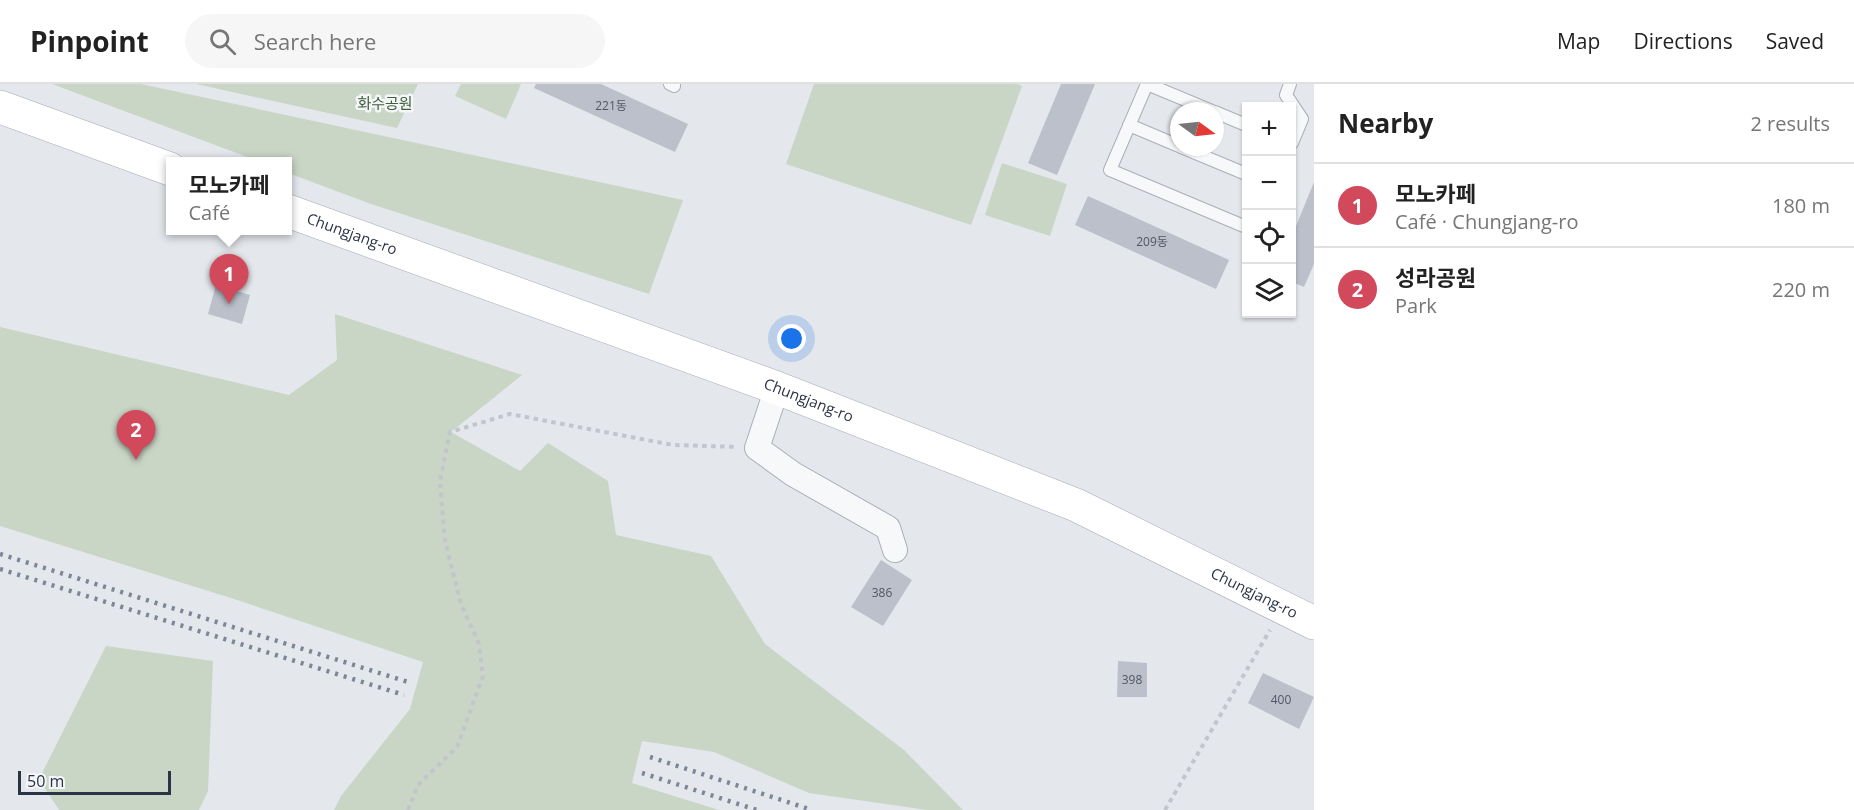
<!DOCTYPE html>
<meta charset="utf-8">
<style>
:root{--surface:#fff;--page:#f6f6f6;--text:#222;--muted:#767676;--line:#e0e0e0;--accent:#d1495b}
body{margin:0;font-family:"Open Sans","Noto Sans KR",sans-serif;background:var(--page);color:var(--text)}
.controls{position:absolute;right:18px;top:18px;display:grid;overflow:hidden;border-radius:0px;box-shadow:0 2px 4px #0004}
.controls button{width:54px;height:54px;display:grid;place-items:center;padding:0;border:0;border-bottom:2px solid var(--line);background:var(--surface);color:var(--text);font:30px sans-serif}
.compass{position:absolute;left:1170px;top:18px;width:54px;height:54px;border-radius:50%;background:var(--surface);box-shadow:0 2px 4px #0004;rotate:105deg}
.scale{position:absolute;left:18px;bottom:15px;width:153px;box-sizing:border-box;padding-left:6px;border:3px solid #2b3445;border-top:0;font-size:16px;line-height:21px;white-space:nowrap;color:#2b3445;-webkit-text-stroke:4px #f4f6f9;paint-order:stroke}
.you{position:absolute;left:792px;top:255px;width:21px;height:21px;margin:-15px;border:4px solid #fff;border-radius:50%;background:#1a73e8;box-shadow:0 0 0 9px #1a73e833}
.badge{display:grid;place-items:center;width:39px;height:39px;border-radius:50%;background:var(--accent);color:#fff;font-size:20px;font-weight:700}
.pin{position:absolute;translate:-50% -50px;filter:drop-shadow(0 2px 3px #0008)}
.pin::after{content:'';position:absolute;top:32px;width:21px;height:18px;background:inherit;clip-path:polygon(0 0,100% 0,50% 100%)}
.popup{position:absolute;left:166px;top:73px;width:126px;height:78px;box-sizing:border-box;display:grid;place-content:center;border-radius:0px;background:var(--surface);filter:drop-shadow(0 2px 4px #0005);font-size:20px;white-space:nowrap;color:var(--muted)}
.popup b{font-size:22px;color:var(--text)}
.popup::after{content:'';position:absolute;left:50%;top:100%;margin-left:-12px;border:12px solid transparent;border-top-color:var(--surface)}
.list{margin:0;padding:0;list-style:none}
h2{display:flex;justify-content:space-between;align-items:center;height:78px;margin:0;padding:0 24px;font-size:26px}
h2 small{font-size:20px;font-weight:400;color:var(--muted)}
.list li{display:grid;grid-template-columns:39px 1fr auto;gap:18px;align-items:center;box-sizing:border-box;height:84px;padding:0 24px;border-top:2px solid var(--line)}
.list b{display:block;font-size:22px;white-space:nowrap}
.list p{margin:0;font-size:20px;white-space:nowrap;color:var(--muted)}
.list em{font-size:20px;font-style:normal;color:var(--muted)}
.icon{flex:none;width:33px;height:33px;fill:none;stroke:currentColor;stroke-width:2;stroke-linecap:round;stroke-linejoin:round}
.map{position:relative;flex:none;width:1314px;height:726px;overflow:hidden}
header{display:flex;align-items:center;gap:36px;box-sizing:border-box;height:84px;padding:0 30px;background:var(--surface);border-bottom:2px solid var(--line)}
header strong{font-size:28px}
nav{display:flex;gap:33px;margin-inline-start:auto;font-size:21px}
.search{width:420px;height:54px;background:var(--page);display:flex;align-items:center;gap:15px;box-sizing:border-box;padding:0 21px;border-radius:33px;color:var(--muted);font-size:22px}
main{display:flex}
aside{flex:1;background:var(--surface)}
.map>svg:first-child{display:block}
.green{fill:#c9d6c5}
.building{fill:#bbc0ca}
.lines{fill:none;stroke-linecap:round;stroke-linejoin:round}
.service-casing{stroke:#a9aeb7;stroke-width:14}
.minor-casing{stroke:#a9aeb7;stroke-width:26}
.primary-casing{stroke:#a3abb8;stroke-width:34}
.path{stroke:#c2c5cb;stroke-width:4;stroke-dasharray:4.5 4.5;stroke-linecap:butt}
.service{stroke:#f7f8fa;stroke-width:12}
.minor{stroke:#f7f8fa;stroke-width:24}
.primary{stroke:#fff;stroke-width:33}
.rail{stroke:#7d8696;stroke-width:4.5;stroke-dasharray:3 6;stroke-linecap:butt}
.labels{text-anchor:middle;stroke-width:5;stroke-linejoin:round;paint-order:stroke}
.number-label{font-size:12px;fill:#4f5766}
.park-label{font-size:15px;fill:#3f6138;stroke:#f4f6f9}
.street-label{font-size:15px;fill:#2b3445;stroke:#f4f6f9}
</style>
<header>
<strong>Pinpoint</strong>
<div class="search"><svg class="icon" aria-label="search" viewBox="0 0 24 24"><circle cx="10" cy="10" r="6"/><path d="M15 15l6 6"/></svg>Search here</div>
<nav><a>Map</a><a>Directions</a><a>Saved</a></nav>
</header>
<main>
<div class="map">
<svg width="1314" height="726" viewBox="0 0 1314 726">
<rect width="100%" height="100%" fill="#e4e7ec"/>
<path class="green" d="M52,0H141L683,116L649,210L371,120L288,89V77H258Z
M196,0H418L397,44Z
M461,0H521L506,35L455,12Z
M814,0H1017L1022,2L971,141L786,80Z
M1002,79L1067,100L1050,152L985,131Z
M335,230L522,291L451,348L520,387L548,359L608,397L616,451L711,472L765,560L904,666L963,726H927L809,709L714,668L642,657L632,699L719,726H334L341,712L410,625L423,578L234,515L0,442V243L289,311L337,276Z
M106,562L213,577L208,707L199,726H59L39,695Z"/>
<path class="building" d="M536,0H601L688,40L675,68L534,4Z
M1061,0H1095L1057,91L1028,79Z
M1314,98V180L1304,203L1292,198V152Z
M1088,112L1229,176L1216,205L1075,141Z
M216,201L250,211L242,240L208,230Z
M881,476L912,496L883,542L851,523Z
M1118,577L1147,579V613H1117Z
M1263,589L1314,613L1299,645L1248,619Z"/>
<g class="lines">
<defs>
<path id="service" d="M670,0L674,2V0
M1147,0L1110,86L1246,143
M1147,0L1212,27
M1290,0L1286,11L1302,35L1292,59
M1215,28L1246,41
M1129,41L1179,62
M1181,63L1246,90"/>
<path id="minor" d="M777,304L757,364L793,390L888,444L895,466"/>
<g id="primary">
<path d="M0,23L170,85"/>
<path id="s1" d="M288,127L777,304L1076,421L1314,539"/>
</g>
</defs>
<use href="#service" class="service-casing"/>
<use href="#minor" class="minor-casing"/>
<use href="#primary" class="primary-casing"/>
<path class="path" d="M408,726L418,701L457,663L483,592L479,560L461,520L445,457L440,397L450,348L510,330L673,361L738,363
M1165,726L1270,546"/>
<use href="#service" class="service"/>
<use href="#minor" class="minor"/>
<use href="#primary" class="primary"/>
<path class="rail" d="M0,470L408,598
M0,485L404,611
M650,673L812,726
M642,689L757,726"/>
</g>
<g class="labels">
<g class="number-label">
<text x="611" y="26">221동</text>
<text x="1152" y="162">209동</text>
<text x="882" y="513">386</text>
<text x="1132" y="600">398</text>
<text x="1281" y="620">400</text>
</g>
<g class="park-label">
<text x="385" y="25">화수공원</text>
</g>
<g class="street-label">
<text dy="5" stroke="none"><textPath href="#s1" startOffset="68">Chungjang-ro</textPath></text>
<text dy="5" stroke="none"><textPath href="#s1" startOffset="554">Chungjang-ro</textPath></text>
<text dy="5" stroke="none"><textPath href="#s1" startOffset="1040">Chungjang-ro</textPath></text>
</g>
</g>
</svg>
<div class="controls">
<button>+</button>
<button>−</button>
<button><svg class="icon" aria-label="locate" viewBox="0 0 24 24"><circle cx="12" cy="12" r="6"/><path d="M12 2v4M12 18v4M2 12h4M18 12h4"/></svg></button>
<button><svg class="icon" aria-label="layers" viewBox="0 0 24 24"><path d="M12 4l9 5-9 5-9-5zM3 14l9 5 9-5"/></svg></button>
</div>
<svg class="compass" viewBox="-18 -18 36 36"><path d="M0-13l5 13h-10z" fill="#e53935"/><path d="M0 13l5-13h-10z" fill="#767676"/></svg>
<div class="scale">50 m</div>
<div class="you"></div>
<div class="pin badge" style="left:229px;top:220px">1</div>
<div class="popup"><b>모노카페</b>Café</div>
<div class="pin badge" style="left:136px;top:376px">2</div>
</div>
<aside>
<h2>Nearby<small>2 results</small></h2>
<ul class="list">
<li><span class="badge">1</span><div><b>모노카페</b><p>Café · Chungjang-ro</p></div><em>180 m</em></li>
<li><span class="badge">2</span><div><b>성라공원</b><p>Park</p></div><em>220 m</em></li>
</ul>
</aside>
</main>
